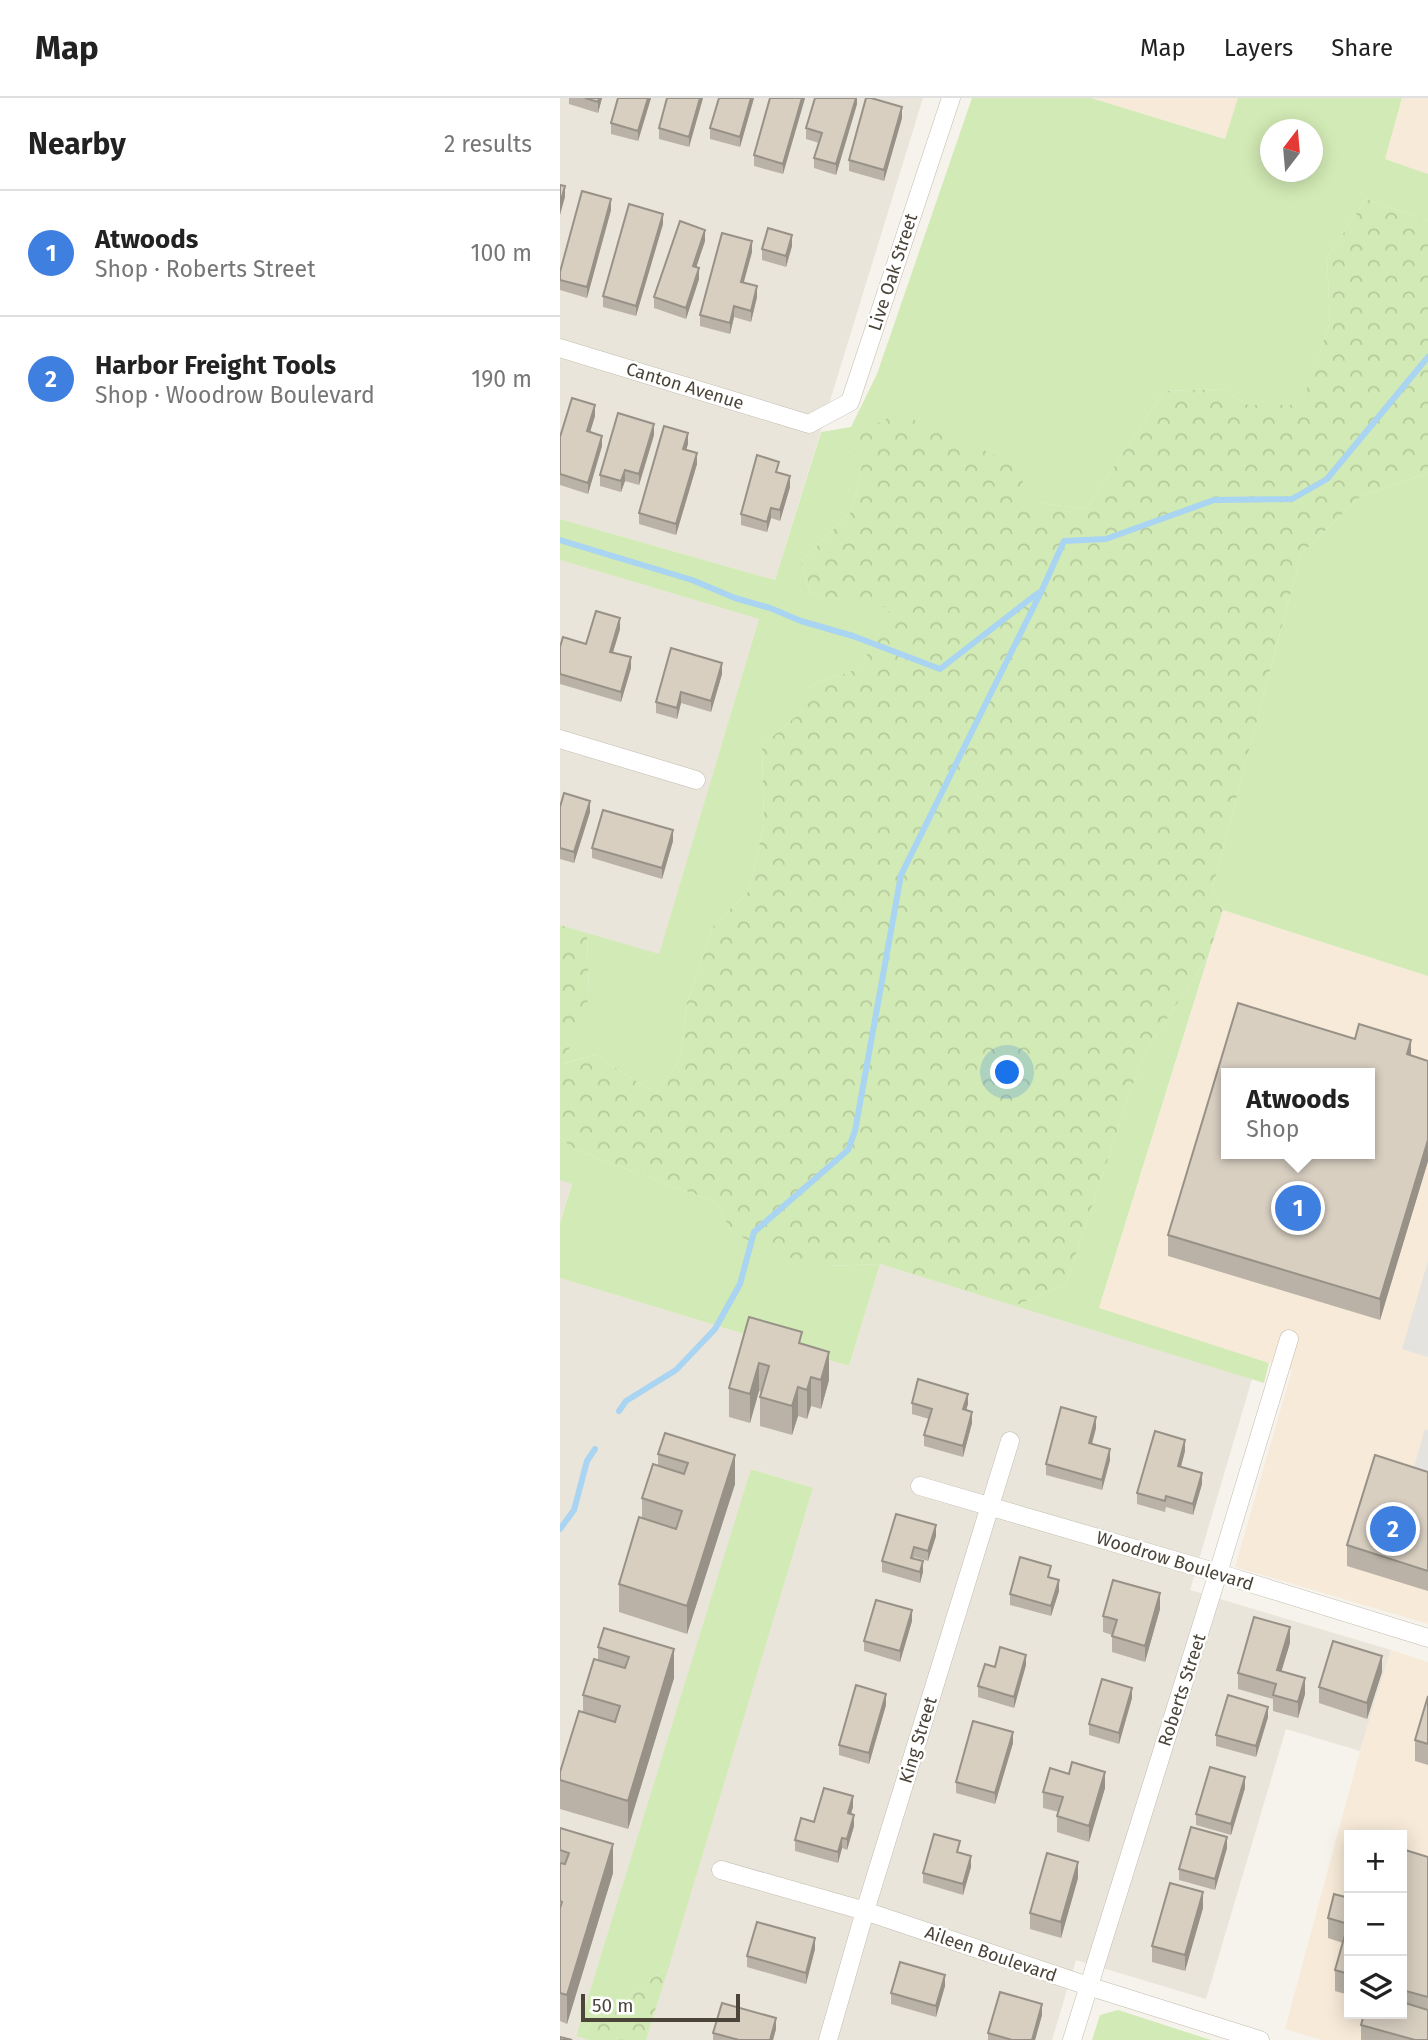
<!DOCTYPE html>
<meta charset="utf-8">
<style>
:root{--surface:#fff;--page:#f6f6f6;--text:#222;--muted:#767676;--line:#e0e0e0;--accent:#111827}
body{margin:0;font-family:"Fira Sans",sans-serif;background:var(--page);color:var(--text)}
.controls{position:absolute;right:21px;bottom:21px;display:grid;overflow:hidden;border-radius:0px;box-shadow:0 4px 18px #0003}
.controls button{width:63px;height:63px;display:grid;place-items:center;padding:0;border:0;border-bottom:2px solid var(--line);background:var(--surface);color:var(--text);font:35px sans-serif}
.compass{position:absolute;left:700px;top:21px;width:63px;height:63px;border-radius:50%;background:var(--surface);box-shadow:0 4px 18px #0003;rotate:16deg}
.scale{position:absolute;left:21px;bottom:18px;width:159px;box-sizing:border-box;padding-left:7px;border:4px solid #4b4439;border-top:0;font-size:19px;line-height:24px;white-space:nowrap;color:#4b4439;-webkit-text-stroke:5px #fff;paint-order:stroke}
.you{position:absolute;left:448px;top:975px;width:24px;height:24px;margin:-18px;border:5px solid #fff;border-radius:50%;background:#1a73e8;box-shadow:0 0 0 10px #1a73e833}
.badge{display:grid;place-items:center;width:46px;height:46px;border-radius:50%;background:var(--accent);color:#fff;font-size:23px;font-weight:700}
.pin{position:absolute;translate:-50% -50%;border:4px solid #fff;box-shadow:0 2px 7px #0006}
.popup{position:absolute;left:661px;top:970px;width:154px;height:91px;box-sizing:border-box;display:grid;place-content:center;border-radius:0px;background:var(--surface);filter:drop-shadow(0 2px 5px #0005);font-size:23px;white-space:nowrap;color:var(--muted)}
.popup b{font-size:26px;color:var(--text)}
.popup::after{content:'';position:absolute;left:50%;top:100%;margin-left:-14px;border:14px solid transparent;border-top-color:var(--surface)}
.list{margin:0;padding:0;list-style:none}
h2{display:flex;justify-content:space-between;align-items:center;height:91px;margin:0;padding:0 28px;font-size:30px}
h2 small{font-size:23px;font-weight:400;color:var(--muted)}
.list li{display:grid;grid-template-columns:46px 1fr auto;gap:21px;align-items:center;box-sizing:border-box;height:126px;padding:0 28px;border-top:2px solid var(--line)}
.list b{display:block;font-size:26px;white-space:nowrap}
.list p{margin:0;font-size:23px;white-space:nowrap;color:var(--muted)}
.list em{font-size:23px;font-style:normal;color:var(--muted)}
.icon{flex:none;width:38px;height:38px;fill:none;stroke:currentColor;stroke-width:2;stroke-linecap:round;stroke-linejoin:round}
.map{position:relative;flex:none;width:868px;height:1942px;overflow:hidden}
header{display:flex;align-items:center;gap:42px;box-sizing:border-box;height:98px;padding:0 35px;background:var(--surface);border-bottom:2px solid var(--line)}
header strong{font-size:33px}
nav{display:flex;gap:38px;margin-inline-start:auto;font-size:24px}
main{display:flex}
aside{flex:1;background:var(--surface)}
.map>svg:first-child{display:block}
.residential{fill:#eae5da}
.commercial{fill:#f7ead8;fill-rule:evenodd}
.grass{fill:#d2eab5;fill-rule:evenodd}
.forest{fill:url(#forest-crowns)}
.parking{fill:#e5e3e0}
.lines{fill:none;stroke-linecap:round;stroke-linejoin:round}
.stream{stroke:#a9d4f2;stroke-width:6}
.minor-casing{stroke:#c2bbae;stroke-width:19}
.minor{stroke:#fff;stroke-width:18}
.wall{fill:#bab2a6}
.shaded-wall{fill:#979187}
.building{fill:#d8cfc1;stroke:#979187;stroke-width:2;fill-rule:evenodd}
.labels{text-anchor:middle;stroke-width:5;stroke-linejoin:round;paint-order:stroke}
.street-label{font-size:18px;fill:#4b4439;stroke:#fff}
</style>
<header>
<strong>Map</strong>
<nav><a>Map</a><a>Layers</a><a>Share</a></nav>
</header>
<main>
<aside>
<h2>Nearby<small>2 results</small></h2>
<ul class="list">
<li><span class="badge" style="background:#3f7fe0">1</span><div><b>Atwoods</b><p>Shop · Roberts Street</p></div><em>100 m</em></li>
<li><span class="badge" style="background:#3f7fe0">2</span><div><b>Harbor Freight Tools</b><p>Shop · Woodrow Boulevard</p></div><em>190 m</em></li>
</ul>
</aside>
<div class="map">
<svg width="868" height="1942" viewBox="0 0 868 1942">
<defs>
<pattern id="forest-crowns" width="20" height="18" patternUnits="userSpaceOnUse" patternTransform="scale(1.75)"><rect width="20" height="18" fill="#d2eab5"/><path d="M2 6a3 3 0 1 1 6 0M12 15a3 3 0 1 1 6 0" fill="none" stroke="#b6ca9c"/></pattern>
</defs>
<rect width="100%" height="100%" fill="#f6f3ec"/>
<path class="residential" d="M0,0H363L215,482L0,421Z
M0,462L199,521L99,857L0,827Z
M0,1082L12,1085L0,1125Z
M320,1166L692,1281L630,1492L831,1552L800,1653L726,1631L646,1901L516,1862L492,1942H86L253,1390L192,1371L16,1938L29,1942H0V1180L289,1268Z"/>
<path class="commercial" d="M531,0H678L666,41Z
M842,0H868V76L825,61Z
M663,812L868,878V1526L675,1469L732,1272L539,1211ZM666,975H810V1056H666Z
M831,1552L868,1564V1942H761L725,1931L800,1653ZM789,1737H842V1916H789Z"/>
<path class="grass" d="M412,0H531L665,41L678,0H842L825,61L868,76V123L806,101L767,160L770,225L741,308L688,307L663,291L604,293L526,411L472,404L453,365L302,367L292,413L241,464L250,496L332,509L300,570L243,591V612L202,648L204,725L189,793L154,827L127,905L120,961L97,996L35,957L2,966L29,900L27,835L99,856L199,521L0,462V421L215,482L261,334L291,329L317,276ZM710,32H752V74H710Z
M868,375V878L663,812L652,792L741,456L800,399Z
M648,859L539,1210L709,1265L704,1285L455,1208L506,1186L583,957Z
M0,1039L13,1051L156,1104L171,1133L269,1168L320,1166L289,1268L0,1180V1125L12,1086L0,1082Z
M191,1371L253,1390L109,1868L16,1938Z
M558,1912L651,1942H532L540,1917Z"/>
<path class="forest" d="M806,101L868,123V375L800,399L741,456L652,792L663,812L648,859L583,957L506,1186L455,1208L320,1166L269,1168L213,1156L171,1133L156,1104L13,1051L0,1039V827L27,835L29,900L3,966L35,957L97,996L120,961L127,905L154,827L189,793L204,725L202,648L243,612V591L300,570L331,510L250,496L241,464L292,413L302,367L286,341L338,315L453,365L473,404L526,411L604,293L663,291L688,307H741L770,225L767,160Z
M109,1868L86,1942H29L16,1938Z"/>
<path class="parking" d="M868,1163V1259L842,1251Z
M865,1331L868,1332V1389L850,1383Z"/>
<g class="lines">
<path class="stream" d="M0,442L132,482L175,500L210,510L241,523L293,538L380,571L478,495
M59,1313L66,1303L116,1272L155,1231L180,1186L194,1134L288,1052L295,1033L341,777L482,492L504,443L546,441L654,402L732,401L767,381L868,259
M0,1431L14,1412L27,1363L35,1351"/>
<defs>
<path id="minor" d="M0,250L249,326L290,304L391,0
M0,641L136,682
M360,1388L658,1475L868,1540
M161,1772L305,1813L528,1888L700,1942
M268,1942L305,1813L450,1343
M512,1942L658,1475L729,1241"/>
</defs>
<use href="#minor" class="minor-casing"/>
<use href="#minor" class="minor"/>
</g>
<path class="wall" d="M9,0H42L38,15L9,6Z
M58,0H91L78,43L51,36V25Z
M107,0H143L129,49L99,41V30Z
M159,0H194L180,49L150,41V30Z
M210,0H245L223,76L194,68V57Z
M297,0V6L276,77L254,70V60L259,45L246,41V30Z
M342,20L324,83L289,73V62Z
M51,112L27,200L0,192V174Z
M103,126L76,218L43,209V198Z
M145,143L136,169L139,181L126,221L94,210V199Z
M232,148L226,169L202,162V151Z
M192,154L183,185L197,199L191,224L174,219L170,236L140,228V217Z
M35,318L30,334L42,348L28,396L0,387V339Z
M94,337L79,387L65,383L61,394L40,388V377Z
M128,346L126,352L137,366L116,437L79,426V415Z
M219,375L230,389L220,423L211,420L207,434L181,427V416Z
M60,531L53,554L71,570L61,604L0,586V549L26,546Z
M162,576L151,614L121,605L117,621L96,615V604Z
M0,709L30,714L14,765L0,761Z
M113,743L102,781L32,760V750Z
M851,958L868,963V1063L820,1222L608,1158V1137Z
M189,1219L242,1246L269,1282L261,1311L251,1308L247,1321L238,1318L232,1337L200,1328V1299L202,1294L199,1293L190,1325L169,1319V1290Z
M352,1305L408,1306L406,1312L412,1325L403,1359L364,1348V1337L369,1321L352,1316Z
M536,1330L532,1346L550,1362L542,1392L486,1377V1366Z
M105,1335L175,1386L127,1536L59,1514V1486L82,1420V1400L98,1367V1356Z
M625,1353L621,1369L642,1386L633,1417L606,1409L605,1414L577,1406V1395Z
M868,1374V1493L787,1468V1447Z
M376,1438L368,1463L354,1459V1461L363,1474L360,1485L322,1474V1463Z
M491,1479L499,1493L491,1518L450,1507V1496Z
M600,1511L585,1564L552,1554V1537L543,1534V1518Z
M352,1523L340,1564L304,1553V1543Z
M44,1530L114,1580L68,1731L0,1711V1674L23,1615V1597L38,1562V1549Z
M730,1545L721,1573L745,1596L738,1620L713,1613V1601L678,1591V1575Z
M466,1567L454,1610L418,1599V1588L435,1569Z
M822,1574L807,1621L759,1605V1589Z
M868,1598V1667L855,1663V1642Z
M572,1600L559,1646L529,1637V1626Z
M326,1607L309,1666L279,1657V1647Z
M708,1619L696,1659L656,1648V1637Z
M453,1645L435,1706L396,1695V1684Z
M545,1690L529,1744L497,1734V1718L499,1714L483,1710V1694Z
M685,1690L671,1737L636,1727V1716Z
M293,1709L291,1716L294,1728L287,1752L282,1750L278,1765L235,1753V1742L254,1724Z
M0,1730L53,1775L7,1926L0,1923Z
M667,1750L655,1792L619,1782V1771Z
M842,1751L868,1759V1942H801V1927L842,1916Z
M400,1755L411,1769L403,1797L363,1785V1775Z
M518,1780L501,1840L470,1831V1815Z
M789,1800V1897L775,1893V1872L783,1845L768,1840V1820Z
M643,1810L625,1873L592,1864V1848Z
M255,1851L246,1886L187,1869V1858Z
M385,1888L376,1919L331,1906V1895Z
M482,1917L475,1942H428V1935Z
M216,1931L213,1942H153V1935Z"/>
<path class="shaded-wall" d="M39,0H42L38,15V4Z
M88,0H91L78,43V33Z
M140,0H143L129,49V39Z
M191,0H194L180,49V39Z
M242,0H245L223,76V66Z
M296,0H297V6L276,77V66Z
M342,9V20L324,83V72Z
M5,88V99L0,117V106Z
M51,101V112L27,200V189Z
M103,116V126L76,218V208Z
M145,132V143L133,179V168Z
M232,137V148L226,169V158Z
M192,143V154L181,195V184Z
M139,170V181L126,221V210Z
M197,188V199L191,224V213Z
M174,208V219L170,236V225Z
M35,307V318L27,344V333Z
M94,326V337L79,387V376Z
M128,335V346L123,362V351Z
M42,338V348L28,396V385Z
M137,355V366L116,437V426Z
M65,372V383L61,394V383Z
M230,378V389L220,423V412Z
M211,410V420L207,434V424Z
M60,520V531L50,564V554Z
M71,559V570L61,604V594Z
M162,565V576L151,614V603Z
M121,594V605L117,621V610Z
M30,703V714L14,765V754Z
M113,732V743L102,781V770Z
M851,942V962L847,956Z
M868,1042V1063L820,1222V1201Z
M269,1254V1282L261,1311V1282Z
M199,1265V1293L190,1325V1296Z
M251,1279V1308L247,1321V1292Z
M238,1289V1318L232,1337V1308Z
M408,1296V1306L403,1322V1311Z
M412,1314V1325L403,1359V1348Z
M536,1319V1330L529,1356V1345Z
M625,1342V1353L618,1379V1368Z
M550,1351V1362L542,1392V1382Z
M175,1357V1386L127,1536V1508Z
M642,1375V1386L633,1417V1406Z
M376,1427V1438L368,1463V1453Z
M363,1463V1474L360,1485V1474Z
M499,1482V1493L491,1518V1508Z
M600,1495V1511L585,1564V1548Z
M352,1512V1523L340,1564V1553Z
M730,1529V1545L717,1588V1572Z
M114,1551V1580L68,1731V1703Z
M466,1557V1567L454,1610V1599Z
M822,1558V1574L807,1621V1605Z
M745,1580V1596L738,1620V1604Z
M572,1590V1600L559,1646V1635Z
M326,1596V1607L309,1666V1655Z
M708,1609V1619L696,1659V1648Z
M453,1634V1645L435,1706V1695Z
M545,1674V1690L529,1744V1728Z
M685,1679V1690L671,1737V1726Z
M293,1698V1709L288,1726V1715Z
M294,1717V1728L287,1752V1741Z
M667,1739V1750L655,1792V1781Z
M282,1740V1750L278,1765V1754Z
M53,1746V1775L7,1926V1897Z
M411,1758V1769L403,1797V1786Z
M518,1764V1780L501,1840V1824Z
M643,1794V1810L625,1873V1857Z
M255,1840V1851L246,1886V1875Z
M385,1877V1888L376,1919V1908Z
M482,1906V1917L475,1942H472Z
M216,1920V1931L213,1942H210Z"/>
<path class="building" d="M25,0H39L38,4Z
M58,0H88L78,33L51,25Z
M107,0H140L129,39L99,30Z
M159,0H191L180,39L150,30Z
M210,0H242L223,66L194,57Z
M255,0H296L276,66L254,60L262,35L246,30Z
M306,0H311L342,9L324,72L289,62Z
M0,87L5,88L0,106Z
M22,93L51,101L27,189L0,182V174Z
M69,106L103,116L76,208L43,198Z
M120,123L145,132L133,168L139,170L126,210L94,199Z
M208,130L232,137L226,158L202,151Z
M162,135L192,143L181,184L197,188L191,213L174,208L170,225L140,217Z
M12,300L35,307L27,333L42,338L28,385L0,376V339Z
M58,315L94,326L79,376L65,372L61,383L40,377Z
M104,328L128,335L123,351L137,355L116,426L79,415Z
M197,357L219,364L216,374L230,378L220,412L211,410L207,424L181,416Z
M36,513L60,520L50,554L71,559L61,594L0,576V549L3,539L26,546Z
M111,550L162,565L151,603L121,594L117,610L96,604Z
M4,695L30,703L14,754L0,750V709Z
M43,712L113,732L102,770L32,750Z
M678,905L795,941L799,926L851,942L847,956L868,963V1042L820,1201L608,1137ZM666,975H810V1056H666Z
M189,1219L242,1234L239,1245L269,1254L261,1282L251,1279L247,1292L238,1289L232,1308L200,1299L209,1268L199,1265L190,1296L169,1290Z
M358,1281L408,1296L403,1311L412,1314L403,1348L364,1337L372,1311L352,1305Z
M501,1309L536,1319L529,1345L550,1351L542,1382L486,1366Z
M595,1333L625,1342L618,1368L642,1375L633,1406L606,1398L605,1403L577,1395Z
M105,1335L175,1357L127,1508L59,1486L79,1419L116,1431L122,1413L82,1400L93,1366L124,1376L128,1365L98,1356Z
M815,1357L868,1374V1473L787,1447Z
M336,1416L376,1427L368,1453L354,1449L351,1460L363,1463L360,1474L322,1463Z
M460,1459L491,1468L488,1479L499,1482L491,1508L450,1496Z
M553,1482L600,1495L585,1548L552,1538L557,1522L543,1518Z
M316,1502L352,1512L340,1553L304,1543Z
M694,1519L730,1529L717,1572L745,1580L738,1604L713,1597L716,1586L678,1575Z
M44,1530L114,1551L68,1703L0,1682V1674L19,1613L55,1624L60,1608L23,1597L34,1561L65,1570L69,1559L38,1549Z
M773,1543L822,1558L807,1605L759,1589Z
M440,1549L466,1557L454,1599L418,1588L425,1566L435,1569Z
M542,1581L572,1590L559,1635L529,1626Z
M296,1587L326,1596L309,1655L279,1647Z
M668,1597L708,1609L696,1648L656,1637Z
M868,1598V1646L855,1642Z
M413,1623L453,1634L435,1695L396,1684Z
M512,1664L545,1674L529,1728L497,1718L503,1699L483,1694L490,1670L509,1676Z
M650,1669L685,1679L671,1726L636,1716Z
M264,1690L293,1698L288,1715L294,1717L287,1741L282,1740L278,1754L235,1742L241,1720L254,1724Z
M631,1729L667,1739L655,1781L619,1771Z
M0,1730L53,1746L7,1897L0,1895V1810L2,1804L0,1803V1765L5,1766L9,1755L0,1752Z
M374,1736L400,1743L397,1754L411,1758L403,1786L363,1775Z
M842,1751L868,1759V1899L842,1892Z
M487,1755L518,1764L501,1824L470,1815Z
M610,1785L643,1794L625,1857L592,1848Z
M774,1796L789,1800V1876L775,1872L788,1826L768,1820Z
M197,1824L255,1840L246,1875L187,1858Z
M340,1864L385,1877L376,1908L331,1895Z
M440,1894L482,1906L472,1942H452L428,1935Z
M842,1904L868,1912V1942H855L801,1927L804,1916H842Z
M162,1905L216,1920L210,1942H179L153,1935Z
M0,1939L12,1942H0Z"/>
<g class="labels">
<g class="street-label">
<text transform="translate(333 174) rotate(-72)" y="6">Live Oak Street</text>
<text transform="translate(125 288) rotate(17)" y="6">Canton Avenue</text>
<text transform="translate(615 1463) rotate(17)" y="6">Woodrow Boulevard</text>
<text transform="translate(622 1592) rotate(-72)" y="6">Roberts Street</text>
<text transform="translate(358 1642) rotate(-73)" y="6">King Street</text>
<text transform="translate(431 1856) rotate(19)" y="6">Aileen Boulevard</text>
</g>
</g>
</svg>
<div class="controls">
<button>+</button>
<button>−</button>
<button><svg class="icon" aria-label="layers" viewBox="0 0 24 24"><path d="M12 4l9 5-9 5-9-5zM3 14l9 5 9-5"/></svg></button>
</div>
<svg class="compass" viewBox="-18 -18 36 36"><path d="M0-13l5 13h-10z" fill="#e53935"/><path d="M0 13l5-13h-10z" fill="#767676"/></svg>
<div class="scale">50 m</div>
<div class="you"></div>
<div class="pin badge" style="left:738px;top:1110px;background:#3f7fe0">1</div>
<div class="popup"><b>Atwoods</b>Shop</div>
<div class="pin badge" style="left:833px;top:1431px;background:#3f7fe0">2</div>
</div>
</main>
